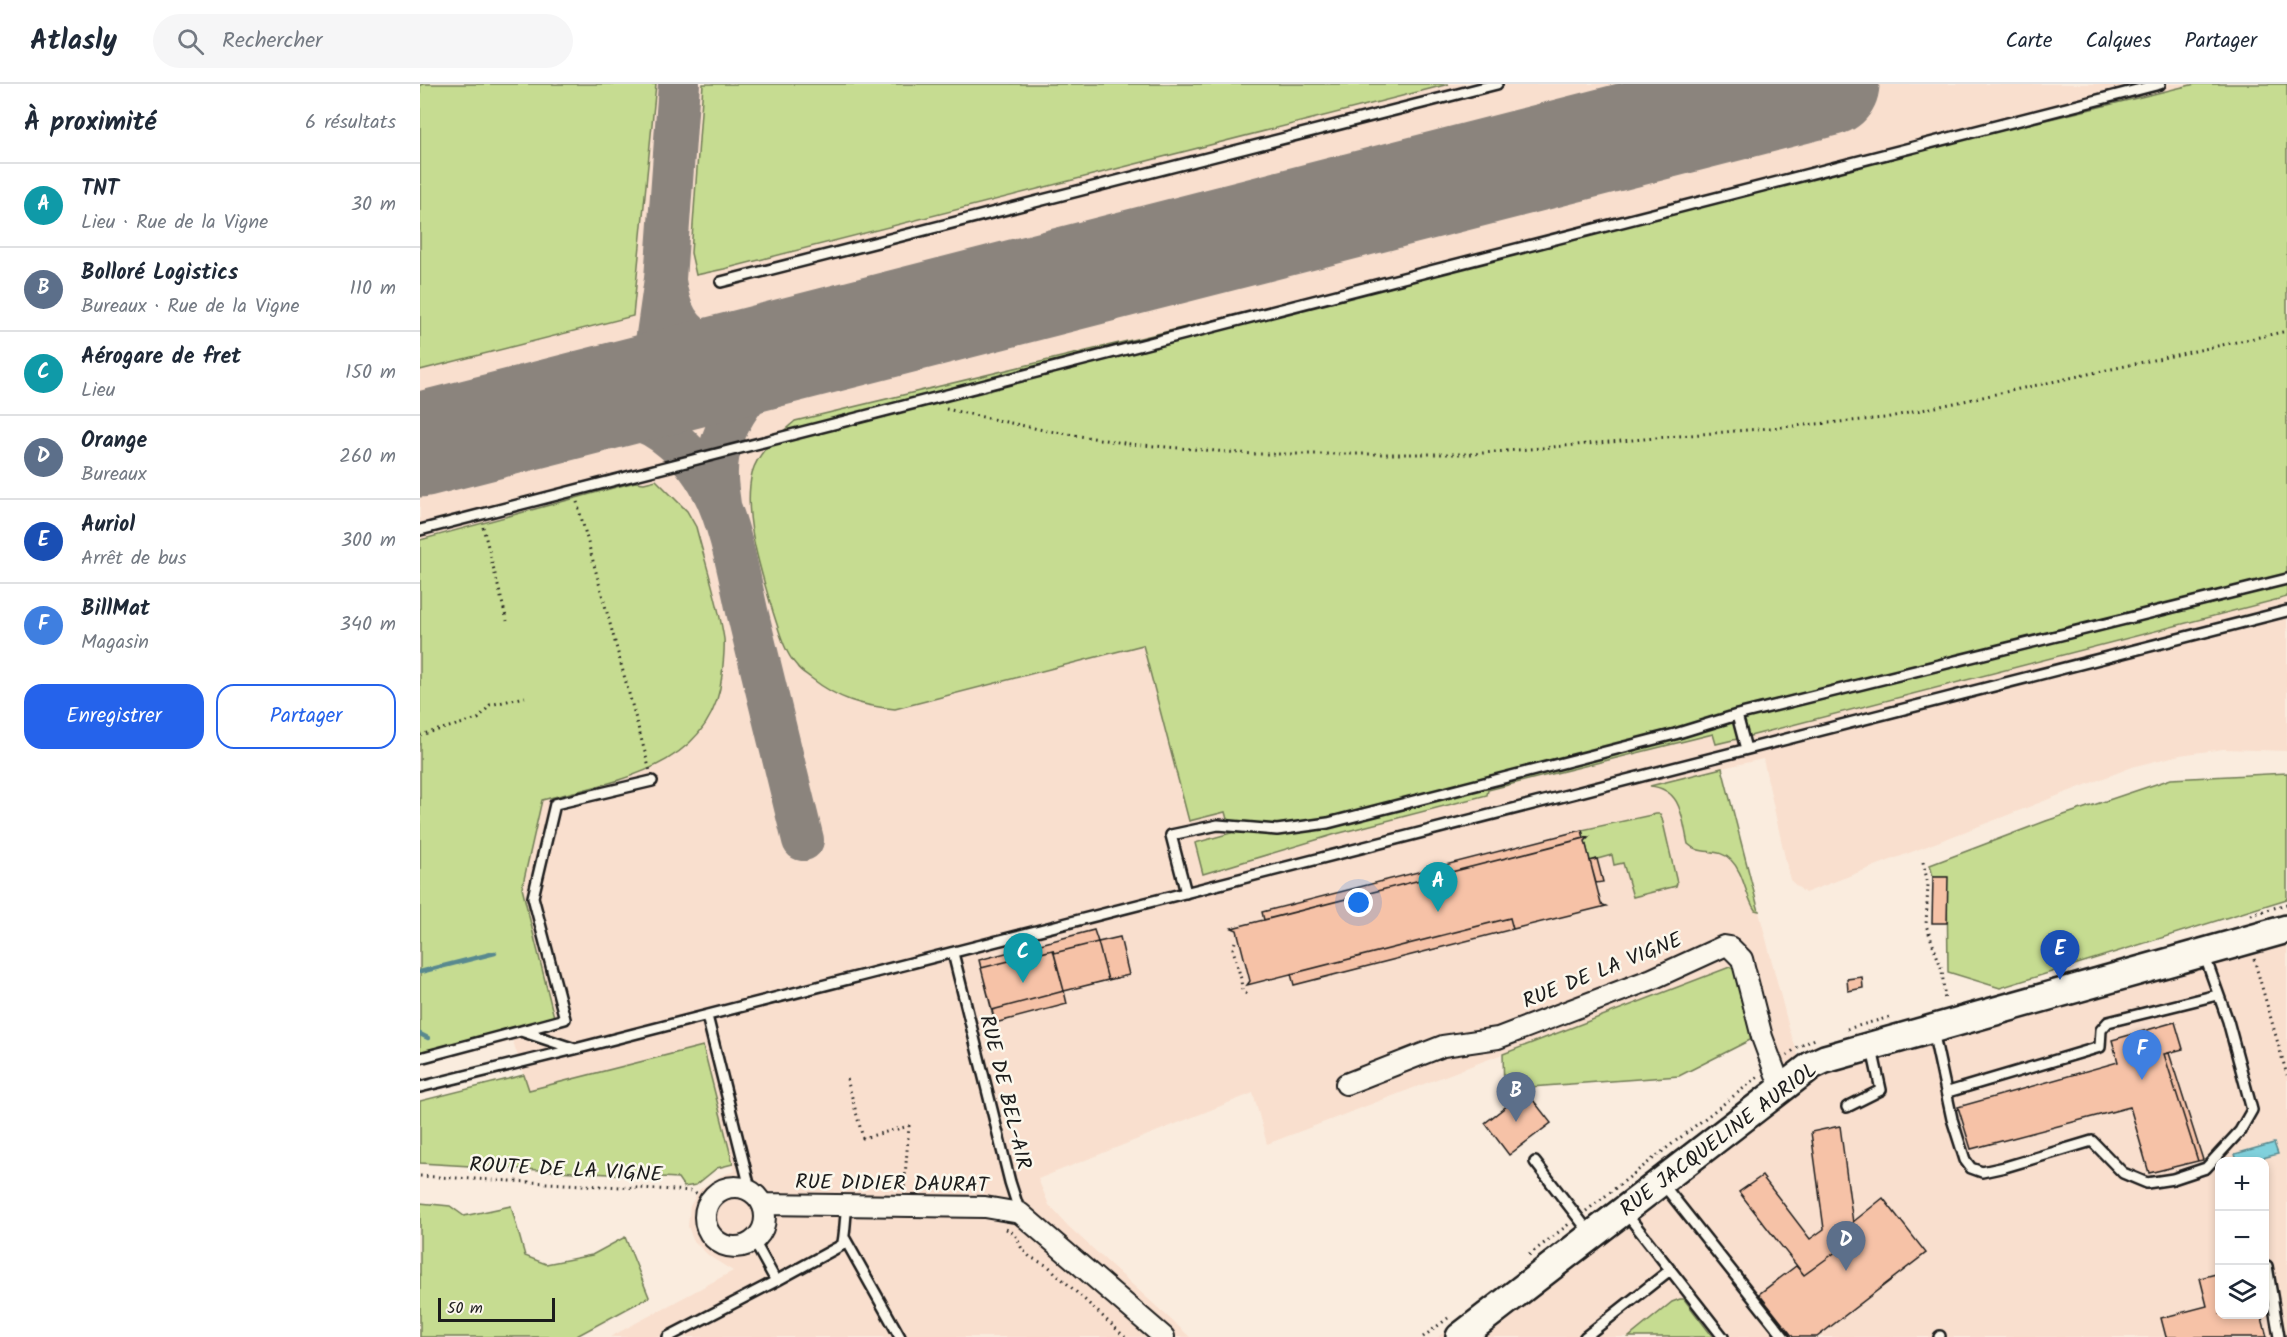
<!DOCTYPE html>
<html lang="fr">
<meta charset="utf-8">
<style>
:root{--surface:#fff;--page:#f6f6f7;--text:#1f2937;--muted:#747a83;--line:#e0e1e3;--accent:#2563eb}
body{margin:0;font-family:Kalam,sans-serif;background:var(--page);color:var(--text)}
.controls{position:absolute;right:18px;bottom:18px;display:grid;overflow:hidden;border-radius:12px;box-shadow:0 3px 9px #0003}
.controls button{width:54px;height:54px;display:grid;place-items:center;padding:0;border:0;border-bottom:2px solid var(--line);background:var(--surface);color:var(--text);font:30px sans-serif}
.scale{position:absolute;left:18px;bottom:15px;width:117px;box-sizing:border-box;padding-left:6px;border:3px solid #1c1c1c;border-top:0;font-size:16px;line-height:21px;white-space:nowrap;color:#1c1c1c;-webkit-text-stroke:4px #fbf7ec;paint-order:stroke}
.you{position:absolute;left:939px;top:819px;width:21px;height:21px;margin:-15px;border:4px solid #fff;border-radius:50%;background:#1a73e8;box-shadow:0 0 0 9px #1a73e833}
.badge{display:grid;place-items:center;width:39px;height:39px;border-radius:50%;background:var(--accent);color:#fff;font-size:20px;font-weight:700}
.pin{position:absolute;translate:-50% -50px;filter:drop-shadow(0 2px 3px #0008)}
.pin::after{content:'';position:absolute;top:32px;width:21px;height:18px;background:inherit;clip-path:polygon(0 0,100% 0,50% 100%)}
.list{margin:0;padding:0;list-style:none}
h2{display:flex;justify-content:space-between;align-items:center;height:78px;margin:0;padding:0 24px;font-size:26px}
h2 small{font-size:20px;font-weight:400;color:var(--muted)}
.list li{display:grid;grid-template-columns:39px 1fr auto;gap:18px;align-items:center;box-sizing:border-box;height:84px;padding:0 24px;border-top:2px solid var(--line)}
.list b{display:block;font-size:22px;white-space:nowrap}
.list p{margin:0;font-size:20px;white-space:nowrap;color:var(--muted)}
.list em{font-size:20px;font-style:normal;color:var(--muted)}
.actions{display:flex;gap:12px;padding:18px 24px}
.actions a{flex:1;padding:14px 0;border:2px solid var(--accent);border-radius:18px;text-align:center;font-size:21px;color:var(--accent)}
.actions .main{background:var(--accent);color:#fff}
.icon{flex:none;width:33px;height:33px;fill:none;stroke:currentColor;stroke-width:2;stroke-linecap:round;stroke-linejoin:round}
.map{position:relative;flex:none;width:1867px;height:1253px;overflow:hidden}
header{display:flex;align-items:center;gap:36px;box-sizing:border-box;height:84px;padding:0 30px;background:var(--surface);border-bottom:2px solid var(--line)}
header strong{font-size:28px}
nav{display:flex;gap:33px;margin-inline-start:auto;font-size:21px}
.search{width:420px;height:54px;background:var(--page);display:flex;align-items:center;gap:15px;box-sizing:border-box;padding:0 21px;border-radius:33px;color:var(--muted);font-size:22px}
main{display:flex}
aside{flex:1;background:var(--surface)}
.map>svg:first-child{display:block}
.built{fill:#f9dfce;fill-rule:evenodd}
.green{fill:#c6dc91;stroke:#717c56;stroke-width:1.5}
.water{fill:#80d1dc;stroke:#58898f;stroke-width:1.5}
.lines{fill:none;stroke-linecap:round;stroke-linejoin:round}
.stream{stroke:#58898f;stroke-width:4.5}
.taxiway{stroke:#8b847d;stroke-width:42}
.runway{stroke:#8b847d;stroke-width:105}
.building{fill:#f6c2a7;stroke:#1c1c1c;stroke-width:1.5}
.lane-casing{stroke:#1c1c1c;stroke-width:14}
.street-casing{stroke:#1c1c1c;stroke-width:24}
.secondary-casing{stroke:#1c1c1c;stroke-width:32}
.path{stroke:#1c1c1c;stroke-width:3;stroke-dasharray:1.5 4.5;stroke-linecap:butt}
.lane{stroke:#fbf7ec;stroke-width:9}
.street{stroke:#fbf7ec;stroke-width:20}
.secondary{stroke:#fbf7ec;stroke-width:27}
.labels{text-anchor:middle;stroke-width:5;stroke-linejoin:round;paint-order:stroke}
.street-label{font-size:21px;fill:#1c1c1c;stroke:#fbf7ec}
</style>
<header>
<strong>Atlasly</strong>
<div class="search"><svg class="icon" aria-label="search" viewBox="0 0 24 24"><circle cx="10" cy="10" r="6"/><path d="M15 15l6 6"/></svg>Rechercher</div>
<nav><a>Carte</a><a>Calques</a><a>Partager</a></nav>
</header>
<main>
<aside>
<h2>À proximité<small>6 résultats</small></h2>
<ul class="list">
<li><span class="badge" style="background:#0f9aa8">A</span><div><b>TNT</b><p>Lieu · Rue de la Vigne</p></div><em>30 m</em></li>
<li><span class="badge" style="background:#5c6f8a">B</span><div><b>Bolloré Logistics</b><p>Bureaux · Rue de la Vigne</p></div><em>110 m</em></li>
<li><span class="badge" style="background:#0f9aa8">C</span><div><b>Aérogare de fret</b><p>Lieu</p></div><em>150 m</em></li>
<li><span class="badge" style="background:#5c6f8a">D</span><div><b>Orange</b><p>Bureaux</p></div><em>260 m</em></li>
<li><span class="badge" style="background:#1a4fb4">E</span><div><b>Auriol</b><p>Arrêt de bus</p></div><em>300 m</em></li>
<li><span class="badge" style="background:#3f7fe0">F</span><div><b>BillMat</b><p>Magasin</p></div><em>340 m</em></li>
</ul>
<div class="actions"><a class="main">Enregistrer</a><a>Partager</a></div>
</aside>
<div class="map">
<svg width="1867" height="1253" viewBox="0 0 1867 1253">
<rect width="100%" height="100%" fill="#faecde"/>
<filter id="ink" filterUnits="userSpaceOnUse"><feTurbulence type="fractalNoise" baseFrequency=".0167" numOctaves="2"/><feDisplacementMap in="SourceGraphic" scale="12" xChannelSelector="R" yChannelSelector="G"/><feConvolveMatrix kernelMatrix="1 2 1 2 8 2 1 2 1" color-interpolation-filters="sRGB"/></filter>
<g filter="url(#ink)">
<path class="built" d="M0,0H1867V667L1803,665L1760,671L1715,682L1385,809L1370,796L1343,675L1302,684L1369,944L1379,973L1393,962L1867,859V1253H1018L1347,998L1315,881L847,1060L833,1009L618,1095L629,1121L648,1142L770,1253H190L313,1187L289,1172L273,1156L268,1142L270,1122L280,1105L303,1091L315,1087L283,963L108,1006L93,957L0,981ZM1800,1078H1844V1230H1800Z"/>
<path class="green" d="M3,0H236L213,232L0,286V1Z
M283,0H1029L304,185L276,191L271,169Z
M1775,0H1867V513L1330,652L1296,660L1293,650L1068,706L1067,711L916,750L783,790L775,759L811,749L805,728L769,737L723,561L475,625C441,622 418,615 391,594C386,590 380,587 377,582C364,568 359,546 353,528C341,487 322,432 332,389C338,367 359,351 375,337Z
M236,396L267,427L276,443C285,478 299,520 304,555C305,566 303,579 302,591C293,684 196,697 122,716L102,804L134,933L0,968V456L215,398L224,399Z
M1302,684L1337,820L1339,827L1335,826C1325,811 1324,789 1311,776C1299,763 1280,772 1268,760C1262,734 1262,705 1230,702Z
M1867,689V815L1580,904L1528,888L1527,793H1513L1510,781L1626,737L1751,695Z
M1236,730H1240L1242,734L1257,799L1256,802L1213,813L1203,779L1194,781L1192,771L1170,777L1165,757L1168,754H1164L1162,746Z
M1315,881L1334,954L1259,992L1084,1005L1083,970Z
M283,962L313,1080L297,1084L276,1101L264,1103L258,1094L0,1079V1017L104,991L109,1006Z
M0,1119L30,1122L44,1132L91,1122L105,1172L126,1180L172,1171L205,1153L229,1213L155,1253H0Z
M1260,1215H1264L1293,1253H1209L1252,1218Z"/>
<path class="water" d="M1854,1059L1858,1070L1831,1077H1817L1815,1070Z"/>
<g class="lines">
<path class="stream" d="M0,888L75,869
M0,950L8,954"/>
<path class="taxiway" d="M1401,2L1404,0
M245,197C250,229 259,248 289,263C297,267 306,272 315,272C337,274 359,266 380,261
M148,320L197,305L218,290L226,280L236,258L245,195L259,0
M127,326C166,326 212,325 245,350C265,365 281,383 292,405C309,436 319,491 327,527C346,603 364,680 383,756
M300,421C299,412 297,402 297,393C295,343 335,290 379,269C391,263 405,260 418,256C442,249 465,242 489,235"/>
<path class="runway" d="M0,361L1407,0"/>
</g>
<path class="building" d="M1162,746L1164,754L844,836L842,828Z
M1169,753L1165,757L1181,820L1186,822L1093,845L1090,834L827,901L830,897L817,846L812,844Z
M1177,775L1183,798L1176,799L1170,777Z
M1513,793H1528L1527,839H1512Z
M1090,834L1093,845L874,901L871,890Z
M674,846L678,858L700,853L709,891L644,907L647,920L575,939L559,876Z
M674,846L678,858L634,869L633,866L561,884L559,876Z
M700,853L709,891L688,896L678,858Z
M678,858L688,896L644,907L634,869Z
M633,866L644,907L572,926L561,884Z
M1442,893L1443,904L1428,907L1427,895Z
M644,907L647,920L575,939L572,926Z
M1755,938L1763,965L1744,970L1778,1077L1729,1089L1710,1023L1551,1065L1538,1023L1698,978L1692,956Z
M1749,969L1783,1076L1778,1077L1744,970Z
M1106,1007L1131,1039L1089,1071L1065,1039Z
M1420,1042L1435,1154L1384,1191L1319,1108L1342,1092L1390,1155L1404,1145L1391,1048Z
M1463,1114L1506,1169L1397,1253H1373L1339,1210L1376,1182L1384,1191L1435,1154L1433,1138Z
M1800,1189V1230H1841L1847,1253H1746L1741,1234L1787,1222L1780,1194Z"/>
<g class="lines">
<defs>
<path id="lane" d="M301,198L1077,0
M0,446L1740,0
M1317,631L1326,665
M766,809L751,751L798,741L857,746L908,739L1255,650L1317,631L1867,495
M533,869L590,1098L600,1129
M287,932L331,1108
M101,947L145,935L113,813L135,720L232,697
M1513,947L1532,1035L1545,1076L1551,1084L1562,1088L1585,1083L1672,1057L1703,1089L1727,1099L1753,1095L1786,1084L1820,1047L1832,1026L1808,937L1784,870
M0,974L101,947L155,965L1867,527
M0,1003L155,965
M1528,1008L1680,963L1681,946L1688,938L1797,911
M1427,1023L1461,1006L1452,965
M1115,1078L1170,1149
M1242,1099L1364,1253
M1205,1128L1303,1253
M425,1155L480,1253
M1847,1182L1859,1253
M356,1197L422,1161C425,1155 425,1132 427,1122
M248,1253L356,1197L334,1157
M1165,1253L1250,1186
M1519,1253L1520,1252"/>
<path id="street" d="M926,1000L1023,962L1078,954L1232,895L1304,862L1310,863L1322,875L1342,953L1361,1004
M285 1133a30 30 0 1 1 60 0a30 30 0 1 1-60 0Z
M342,1120L565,1123L600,1129L744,1253"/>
<path id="secondary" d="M1040,1253L1392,981L1405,975L1867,845"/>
</defs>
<use href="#lane" class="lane-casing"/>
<use href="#street" class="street-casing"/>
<use href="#secondary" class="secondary-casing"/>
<path class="path" d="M526,325L623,346L710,360L833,370H1052L1465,334L1867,247
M157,418L230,687
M63,443L87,537
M0,651L58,635L70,621L105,613
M1503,778L1508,800L1506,841L1522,886L1525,918
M1831,831L1867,820
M815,858L813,865L821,895L822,907L830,912
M1834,875L1867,991
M1427,945L1470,933
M1367,971L1378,963L1395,955
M427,995L443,1054L489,1042L484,1105
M0,1092L273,1107L289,1117
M1166,1127L1338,993
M586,1145L595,1150L602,1165L610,1173L628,1182L705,1253
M1109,1171L1149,1140
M1003,1253L1028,1234"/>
<use href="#lane" class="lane"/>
<use href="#street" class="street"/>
<use href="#secondary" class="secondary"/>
</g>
</g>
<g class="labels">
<g class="street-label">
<text transform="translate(1182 886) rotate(-22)" y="7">RUE DE LA VIGNE</text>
<text transform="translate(586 1008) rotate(76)" y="7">RUE DE BEL-AIR</text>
<text transform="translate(1298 1055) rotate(-37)" y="7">RUE JACQUELINE AURIOL</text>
<text transform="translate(146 1085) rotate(3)" y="7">ROUTE DE LA VIGNE</text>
<text transform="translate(472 1099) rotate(1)" y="7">RUE DIDIER DAURAT</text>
</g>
</g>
</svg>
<div class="controls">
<button>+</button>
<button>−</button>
<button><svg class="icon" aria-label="layers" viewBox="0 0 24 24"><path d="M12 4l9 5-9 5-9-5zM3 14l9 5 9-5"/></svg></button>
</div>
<div class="scale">50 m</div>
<div class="you"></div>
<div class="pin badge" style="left:1018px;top:828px;background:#0f9aa8">A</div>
<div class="pin badge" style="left:1096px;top:1038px;background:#5c6f8a">B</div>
<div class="pin badge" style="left:603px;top:899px;background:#0f9aa8">C</div>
<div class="pin badge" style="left:1426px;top:1187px;background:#5c6f8a">D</div>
<div class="pin badge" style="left:1640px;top:896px;background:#1a4fb4">E</div>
<div class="pin badge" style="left:1722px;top:996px;background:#3f7fe0">F</div>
</div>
</main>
